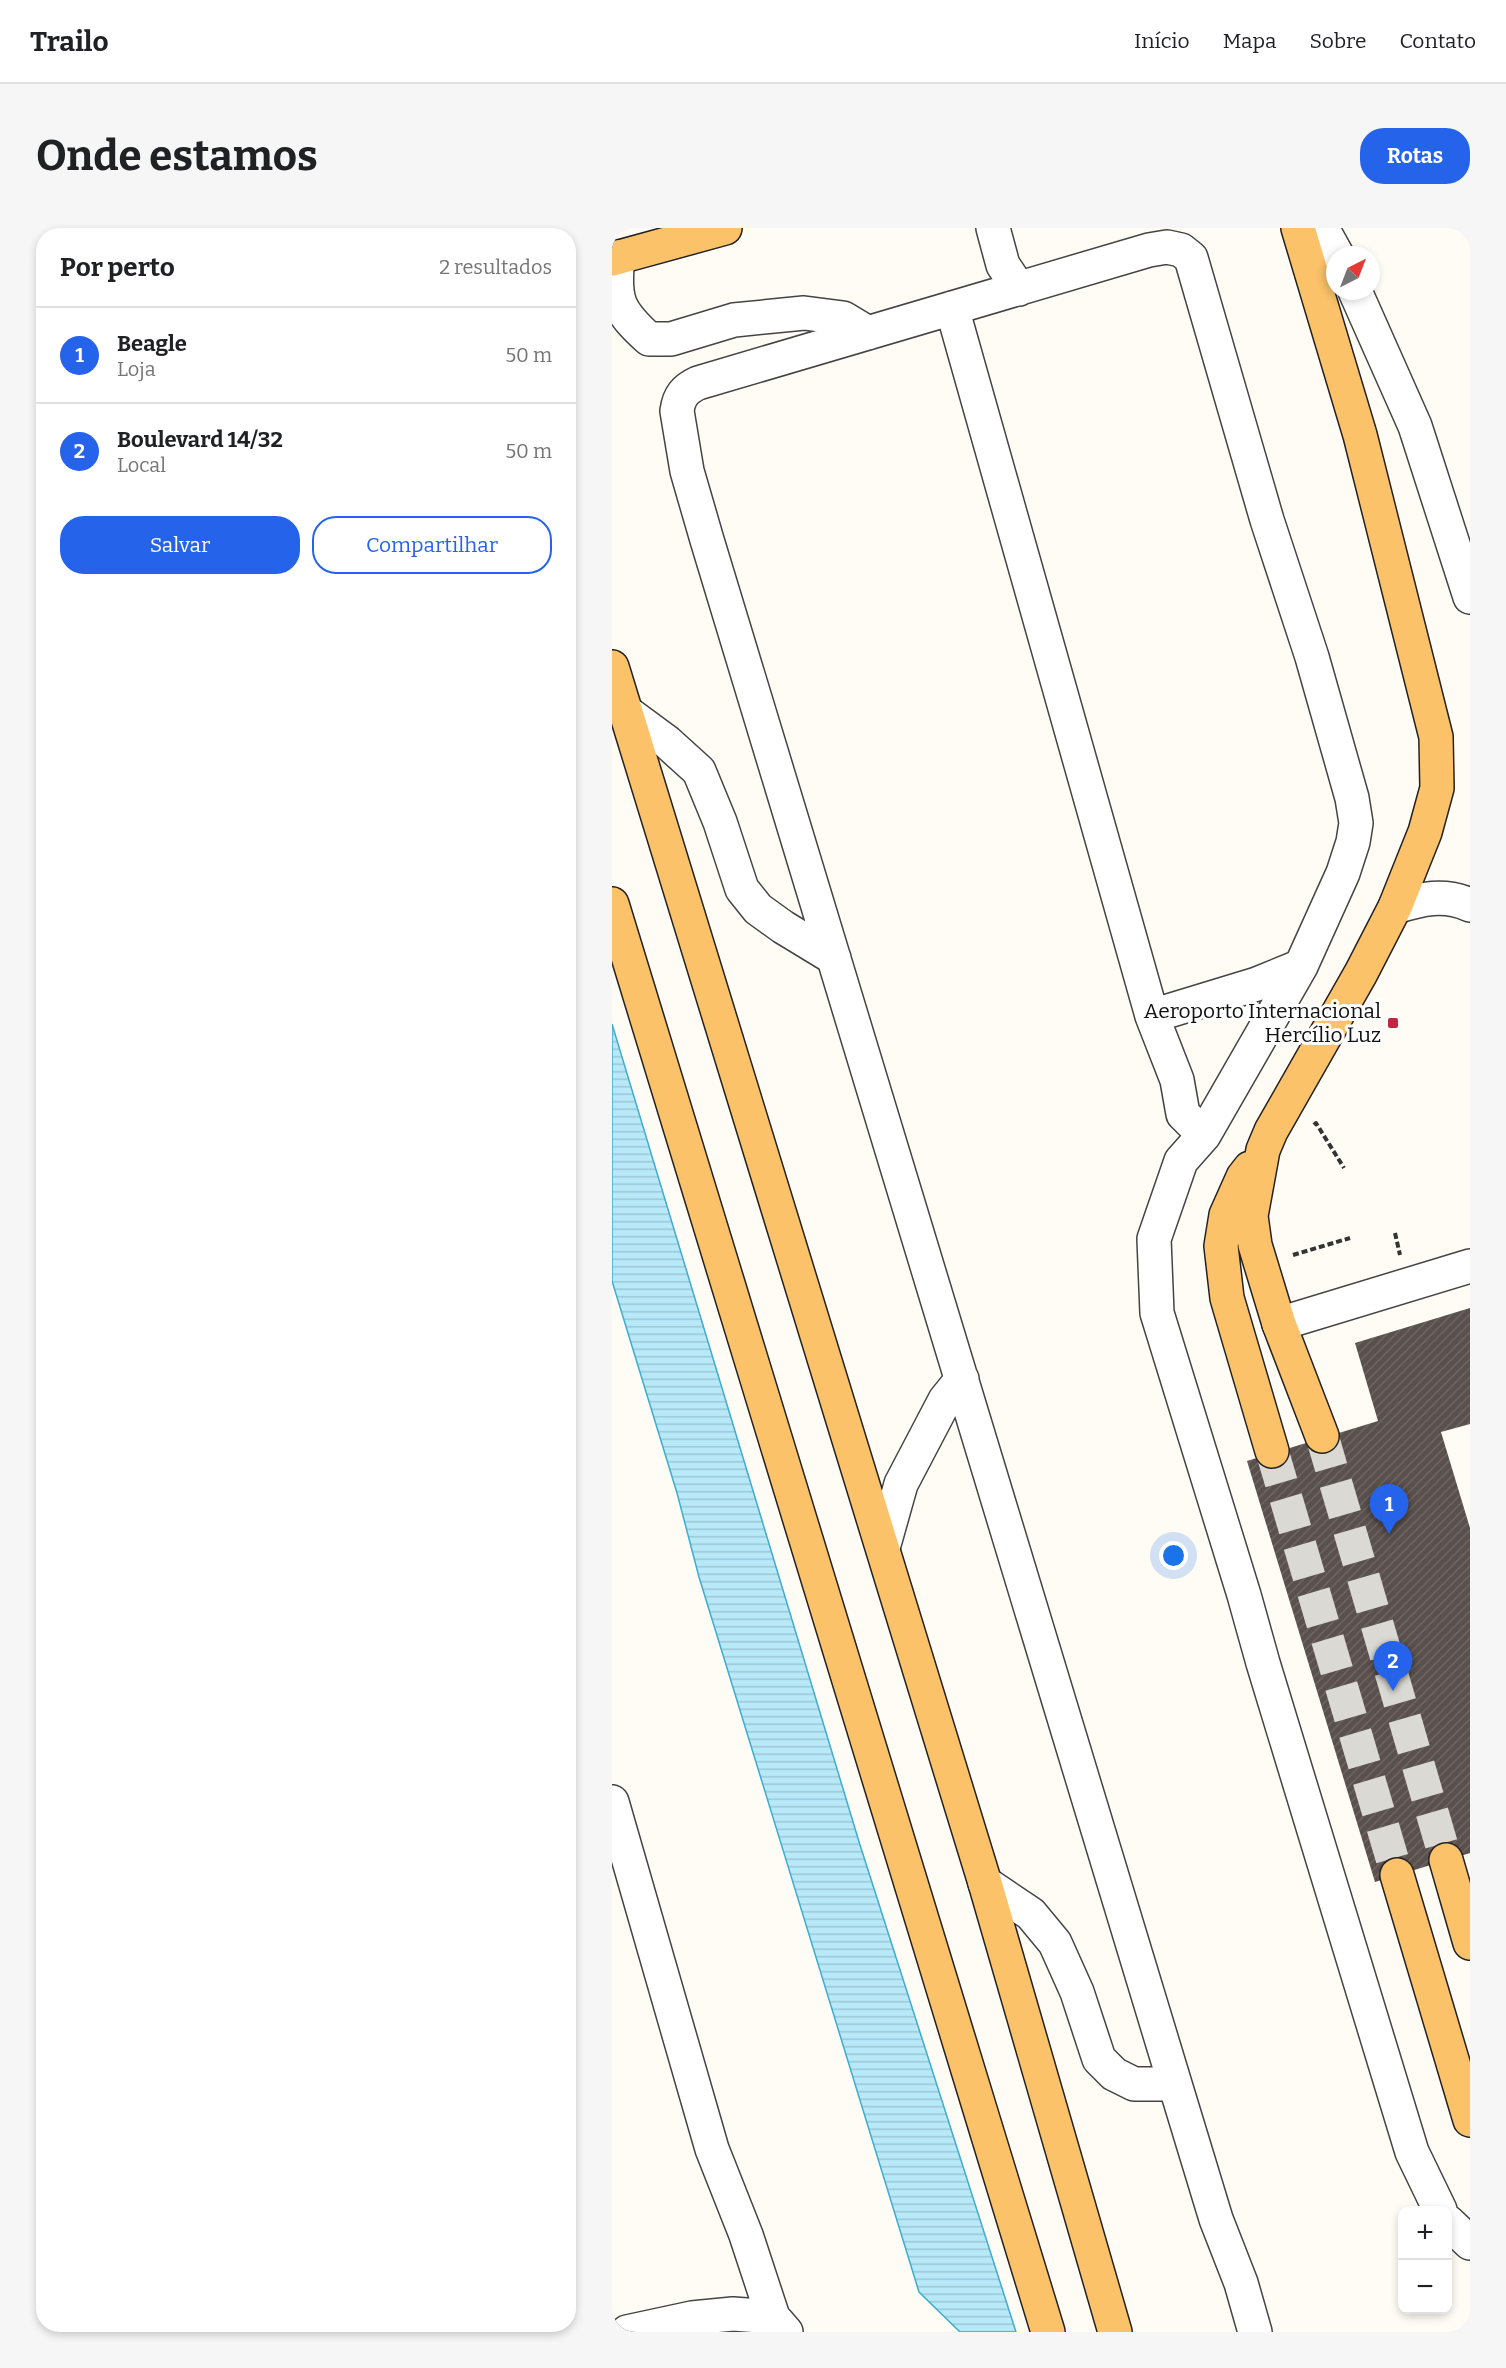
<!DOCTYPE html>
<html lang="pt">
<meta charset="utf-8">
<style>
:root{--surface:#fff;--page:#f6f6f6;--text:#202124;--muted:#757577;--line:#e0e0e0;--accent:#2563eb}
body{margin:0;font-family:Bitter,serif;background:var(--page);color:var(--text)}
.controls{position:absolute;right:18px;bottom:18px;display:grid;overflow:hidden;border-radius:12px;box-shadow:0 3px 9px #0003}
.controls button{width:54px;height:54px;display:grid;place-items:center;padding:0;border:0;border-bottom:2px solid var(--line);background:var(--surface);color:var(--text);font:30px sans-serif}
.compass{position:absolute;left:714px;top:18px;width:54px;height:54px;border-radius:50%;background:var(--surface);box-shadow:0 3px 9px #0003;rotate:42deg}
.you{position:absolute;left:562px;top:1328px;width:21px;height:21px;margin:-15px;border:4px solid #fff;border-radius:50%;background:#1a73e8;box-shadow:0 0 0 9px #1a73e833}
.badge{display:grid;place-items:center;width:39px;height:39px;border-radius:50%;background:var(--accent);color:#fff;font-size:20px;font-weight:700}
.pin{position:absolute;translate:-50% -50px;filter:drop-shadow(0 2px 3px #0008)}
.pin::after{content:'';position:absolute;top:32px;width:21px;height:18px;background:inherit;clip-path:polygon(0 0,100% 0,50% 100%)}
.list{margin:0;padding:0;list-style:none}
h2{display:flex;justify-content:space-between;align-items:center;height:78px;margin:0;padding:0 24px;font-size:26px}
h2 small{font-size:20px;font-weight:400;color:var(--muted)}
.list li{display:grid;grid-template-columns:39px 1fr auto;gap:18px;align-items:center;box-sizing:border-box;height:96px;padding:0 24px;border-top:2px solid var(--line)}
.list b{display:block;font-size:22px;white-space:nowrap}
.list p{margin:0;font-size:20px;white-space:nowrap;color:var(--muted)}
.list em{font-size:20px;font-style:normal;color:var(--muted)}
.actions{display:flex;gap:12px;padding:18px 24px}
.actions a{flex:1;padding:14px 0;border:2px solid var(--accent);border-radius:24px;text-align:center;font-size:21px;color:var(--accent)}
.actions .main{background:var(--accent);color:#fff}
.map{position:relative;flex:none;width:858px;height:2104px;overflow:hidden;border-radius:24px}
header{display:flex;align-items:center;gap:36px;box-sizing:border-box;height:84px;padding:0 30px;background:var(--surface);border-bottom:2px solid var(--line)}
header strong{font-size:28px}
nav{display:flex;gap:33px;margin-inline-start:auto;font-size:21px}
.intro{display:flex;align-items:center;justify-content:space-between;box-sizing:border-box;height:144px;padding:0 36px}
h1{margin:0;font-size:42px}
.button{padding:15px 27px;border-radius:24px;background:var(--accent);color:#fff;font-size:21px;font-weight:700}
main{display:flex;gap:36px;padding:0 36px}
aside{flex:1;background:var(--surface);border-radius:24px;box-shadow:0 3px 9px #0003}
.map>svg:first-child{display:block}
.water{fill:url(#water-rules);stroke:#3dacd1;stroke-width:1.5}
.building{fill:url(#building-hatch)}
.lines{fill:none;stroke-linecap:round;stroke-linejoin:round}
.major-tunnel{stroke:#dbd9d3;stroke-width:33;stroke-dasharray:33 16;stroke-linecap:butt}
.minor-casing{stroke:#444;stroke-width:36}
.major-casing{stroke:#222;stroke-width:36}
.path{stroke:#333;stroke-width:4;stroke-dasharray:6 3;stroke-linecap:butt}
.minor{stroke:#fff;stroke-width:33}
.major{stroke:#fbc269;stroke-width:33}
.poi-dot{fill:#c62443;stroke:#fff;stroke-width:2}
.labels{text-anchor:middle;stroke-width:6;stroke-linejoin:round;paint-order:stroke}
.poi-label{font-size:21px;fill:#111;stroke:#fff;text-anchor:end}
</style>
<header>
<strong>Trailo</strong>
<nav><a>Início</a><a>Mapa</a><a>Sobre</a><a>Contato</a></nav>
</header>
<div class="intro"><h1>Onde estamos</h1><a class="button">Rotas</a></div>
<main>
<aside>
<h2>Por perto<small>2 resultados</small></h2>
<ul class="list">
<li><span class="badge">1</span><div><b>Beagle</b><p>Loja</p></div><em>50 m</em></li>
<li><span class="badge">2</span><div><b>Boulevard 14/32</b><p>Local</p></div><em>50 m</em></li>
</ul>
<div class="actions"><a class="main">Salvar</a><a>Compartilhar</a></div>
</aside>
<div class="map">
<svg width="858" height="2104" viewBox="0 0 858 2104">
<defs>
<pattern id="water-rules" width="6" height="5" patternUnits="userSpaceOnUse" patternTransform="scale(1.5)"><rect width="6" height="5" fill="#b8e9f8"/><path d="M0 2.5h6" fill="none" stroke="#9dc7d4"/></pattern>
<pattern id="building-hatch" width="6" height="6" patternUnits="userSpaceOnUse" patternTransform="scale(1.5)"><rect width="6" height="6" fill="#5a504d"/><path d="M-1 1l2-2M0 6l6-6M5 7l2-2" fill="none" stroke="#6d6562"/></pattern>
</defs>
<rect width="100%" height="100%" fill="#fffcf5"/>
<path class="water" d="M0,796L248,1617L404,2104H348L307,2064L87,1349L65,1265L0,1053Z"/>
<path class="building" d="M858,1080V1196L829,1204L858,1300V1625L763,1654L635,1233L766,1193L743,1115Z"/>
<g class="lines">
<path class="major-tunnel" d="M710,1208L834,1632
M660,1223L785,1647"/>
<defs>
<path id="minor" d="M381,0L391,37L407,61
M710,0L725,27
M6,29C1,72 6,83 37,111H59L122,92L192,85L231,90L256,105
M743,63L803,198L858,369
M340,80L540,788L565,852L571,886L592,907
M13,483L55,514L87,543L108,594L130,661L146,681L171,699L222,730
M783,679C809,671 832,665 858,677
M540,788L645,756L689,738
M667,1096L858,1038
M271,1320L289,1256L333,1172L350,1151
M0,1574L100,1921L134,2007L161,2089L174,2104
M373,1655L419,1686L443,1715L465,1764L487,1831L502,1846L522,1856H563
M836,1994L858,2015
M15,2104L80,2090L121,2086L161,2089
M643,2104L629,2055L604,1991L563,1856L95,312L75,243L65,183C67,168 73,161 86,155L537,22L555,19L569,22L579,30L655,292L700,429L740,570L744,595L741,614L731,645L689,738L592,907L569,933L542,1011L545,1085L632,1367L651,1435L800,1924L828,1982"/>
<path id="major" d="M686,0L748,207L824,509L825,560L813,604L783,679L749,745L659,903L651,922L639,988L643,1017L667,1096L710,1208
M0,31L113,0
M0,439L373,1655L503,2104
M0,676C143,1153 291,1628 436,2104
M638,940L631,949L614,987L609,1018L615,1070L660,1223
M834,1632L858,1715
M785,1647L858,1892"/>
</defs>
<use href="#minor" class="minor-casing"/>
<use href="#major" class="major-casing"/>
<path class="path" d="M702,897L704,895L732,940
M783,1005L788,1027
M681,1027L738,1010"/>
<use href="#minor" class="minor"/>
<use href="#major" class="major"/>
</g>
<rect class="poi-dot" x="775" y="789" width="12" height="12" rx="3"/>
<g class="labels">
<g class="poi-label">
<text x="769" y="790">Aeroporto Internacional<tspan x="769" dy="24">Hercílio Luz</tspan></text>
</g>
</g>
</svg>
<div class="controls">
<button>+</button>
<button>−</button>
</div>
<svg class="compass" viewBox="-18 -18 36 36"><path d="M0-13l5 13h-10z" fill="#e53935"/><path d="M0 13l5-13h-10z" fill="#757577"/></svg>
<div class="you"></div>
<div class="pin badge" style="left:777px;top:1306px">1</div>
<div class="pin badge" style="left:781px;top:1463px">2</div>
</div>
</main>
